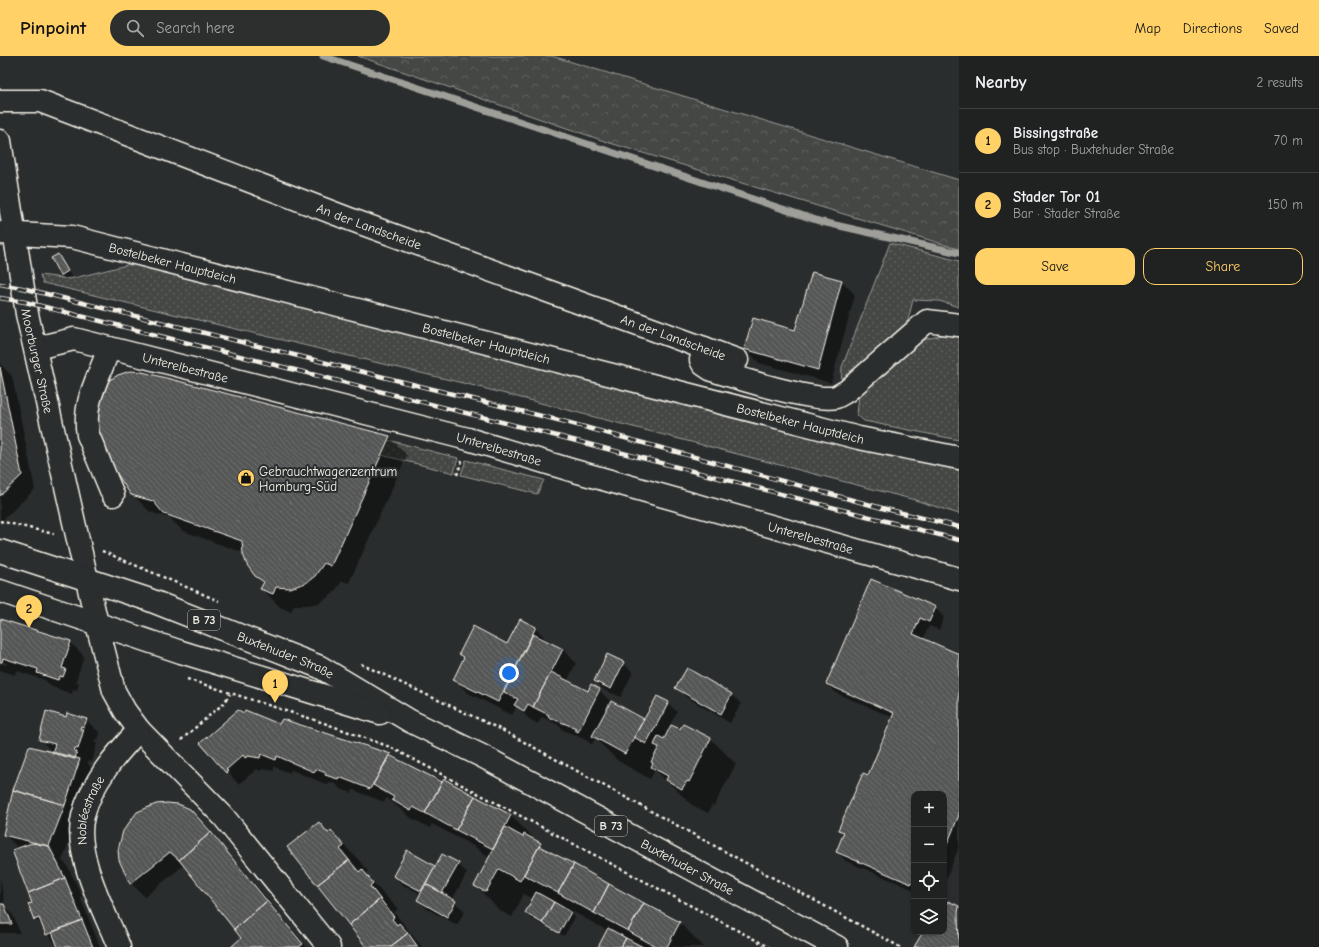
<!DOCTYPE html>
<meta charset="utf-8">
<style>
:root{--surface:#202222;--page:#2d2f2f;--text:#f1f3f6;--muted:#a2a4a5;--line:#3d3f40;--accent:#ffd166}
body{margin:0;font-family:"Comic Neue",sans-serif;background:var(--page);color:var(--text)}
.controls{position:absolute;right:12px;bottom:12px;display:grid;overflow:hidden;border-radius:8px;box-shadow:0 1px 3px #0004}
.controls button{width:36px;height:36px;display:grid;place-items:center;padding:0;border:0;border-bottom:1px solid var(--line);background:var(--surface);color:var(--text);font:20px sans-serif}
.you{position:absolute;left:509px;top:617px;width:14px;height:14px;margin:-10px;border:3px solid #fff;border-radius:50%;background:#1a73e8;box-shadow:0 0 0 6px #1a73e833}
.badge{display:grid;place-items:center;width:26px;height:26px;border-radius:50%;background:var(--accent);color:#111;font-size:13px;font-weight:700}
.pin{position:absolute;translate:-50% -33px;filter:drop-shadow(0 1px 2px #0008)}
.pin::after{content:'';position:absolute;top:21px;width:14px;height:12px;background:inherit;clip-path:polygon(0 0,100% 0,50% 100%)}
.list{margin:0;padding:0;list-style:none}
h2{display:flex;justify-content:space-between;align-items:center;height:52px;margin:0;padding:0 16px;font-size:17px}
h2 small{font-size:13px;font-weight:400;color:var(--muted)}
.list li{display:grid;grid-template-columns:26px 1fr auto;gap:12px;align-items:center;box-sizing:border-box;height:64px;padding:0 16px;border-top:1px solid var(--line)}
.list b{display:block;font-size:15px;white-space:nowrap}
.list p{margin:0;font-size:13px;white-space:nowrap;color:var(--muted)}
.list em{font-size:13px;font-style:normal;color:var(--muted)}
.actions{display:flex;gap:8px;padding:12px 16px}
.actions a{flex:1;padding:9px 0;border:1px solid var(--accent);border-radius:12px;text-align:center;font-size:14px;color:var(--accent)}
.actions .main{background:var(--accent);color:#111}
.icon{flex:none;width:22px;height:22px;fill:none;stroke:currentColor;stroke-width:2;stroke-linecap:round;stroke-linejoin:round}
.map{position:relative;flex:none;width:959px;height:891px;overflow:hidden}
header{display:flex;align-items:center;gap:24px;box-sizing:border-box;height:56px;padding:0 20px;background:var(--accent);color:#111}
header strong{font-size:19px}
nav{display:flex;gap:22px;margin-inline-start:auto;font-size:14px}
.search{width:280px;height:36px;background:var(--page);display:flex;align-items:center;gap:10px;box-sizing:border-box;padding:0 14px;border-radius:22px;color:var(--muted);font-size:15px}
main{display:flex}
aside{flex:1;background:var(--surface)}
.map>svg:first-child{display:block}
.grass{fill:url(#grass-dots);stroke:#9c9c96}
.forest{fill:url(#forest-crowns);stroke:#9c9c96}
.shadow{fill:#0007}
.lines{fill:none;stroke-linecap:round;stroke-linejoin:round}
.stream{stroke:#9f9f9a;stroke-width:7}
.building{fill:url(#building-back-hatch);stroke:#f4f1e8}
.minor-casing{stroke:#f4f1e8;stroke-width:25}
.major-casing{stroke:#f4f1e8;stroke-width:25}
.path{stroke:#f4f1e8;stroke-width:2.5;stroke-dasharray:3 3;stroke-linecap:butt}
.minor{stroke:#2a2d2e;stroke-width:22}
.major{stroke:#2a2d2e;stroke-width:22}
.rail-casing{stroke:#f4f1e8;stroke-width:4.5}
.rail{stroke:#2a2d2e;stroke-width:3;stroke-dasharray:9;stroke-linecap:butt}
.labels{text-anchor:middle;stroke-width:4;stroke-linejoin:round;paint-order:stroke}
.shield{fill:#2a2d2e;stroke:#b7b6b0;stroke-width:1}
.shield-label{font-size:12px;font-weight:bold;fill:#f4f1e8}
.street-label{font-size:13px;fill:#f4f1e8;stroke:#2a2d2e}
.poi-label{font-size:13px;fill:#f4f1e8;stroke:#2a2d2e;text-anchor:start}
</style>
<header>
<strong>Pinpoint</strong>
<div class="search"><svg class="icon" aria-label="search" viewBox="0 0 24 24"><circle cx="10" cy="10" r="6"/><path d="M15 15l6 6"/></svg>Search here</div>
<nav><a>Map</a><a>Directions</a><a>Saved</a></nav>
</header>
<main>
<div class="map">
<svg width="959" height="891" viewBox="0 0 959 891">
<defs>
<pattern id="grass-dots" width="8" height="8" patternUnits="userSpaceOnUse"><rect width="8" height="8" fill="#444645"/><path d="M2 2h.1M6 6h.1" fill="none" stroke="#606160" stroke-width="1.8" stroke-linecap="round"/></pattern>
<pattern id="forest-crowns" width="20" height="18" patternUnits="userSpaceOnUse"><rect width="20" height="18" fill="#444645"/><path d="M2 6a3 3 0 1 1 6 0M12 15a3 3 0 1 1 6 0" fill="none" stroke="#606160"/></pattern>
<pattern id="building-back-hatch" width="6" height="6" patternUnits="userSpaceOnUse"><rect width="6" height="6" fill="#555756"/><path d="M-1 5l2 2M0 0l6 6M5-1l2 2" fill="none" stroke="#6e706e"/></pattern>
</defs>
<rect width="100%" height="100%" fill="#2a2d2e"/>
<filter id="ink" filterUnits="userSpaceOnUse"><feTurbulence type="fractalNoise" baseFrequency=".025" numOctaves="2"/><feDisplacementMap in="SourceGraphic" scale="8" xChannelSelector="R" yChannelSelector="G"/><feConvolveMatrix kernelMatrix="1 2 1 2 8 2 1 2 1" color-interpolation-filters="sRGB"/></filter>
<g filter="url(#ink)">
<path class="grass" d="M890,187L959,205V251L939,245L913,244L906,272L841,333L842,311Z
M135,207L888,400L959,412V458L915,444L471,329L43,227L40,219L70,223Z
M959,276V384L864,365L857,359L859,339L868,323L912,287L942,279Z
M388,384L458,402L454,417L381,399Z
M466,404L544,424L537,438L461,419Z"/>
<path class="forest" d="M358,0H552L959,124V193L610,87Z"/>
<path class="shadow" d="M58,200L71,220L65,223L61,219Z
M842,225L855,239L831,327L759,307L746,293L796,275Z
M0,308L12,320L35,433L2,465L0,464Z
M389,381L407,399L349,527L342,525L333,538L319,547L308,549H294L291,556L280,551L262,533L264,527L256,519L244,497L183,475L169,462L150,456L132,438Z
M871,525L935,552L944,561L939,574L929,570L923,584L959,599V791L944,828V738H914V834L846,805L837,796L844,778L840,774L869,721L894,662L836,637L827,628Z
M0,563L70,586L84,600L76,625L79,627L77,634L73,633L72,638L52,631L45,624L17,615L15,619L0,614V607L6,609L7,607L0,605Z
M521,564L536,572L549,587L563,593L576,607L567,626L588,636L599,634L611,646L645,664L654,675L669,648L677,656L670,669L681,675L711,683L736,708L714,750L712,749L708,757L692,749L655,714L650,723L618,705L595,682L592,689L586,684L563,674L558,669L542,661L538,668L529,663L517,650L512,659L468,637L454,623L465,602L460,598L508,589Z
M607,599L623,607L633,616L621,641L604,634L595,625Z
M687,614L732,639L741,648L730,667L686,641L677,632Z
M67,662L86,664L100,677L98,684L95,683L94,685L97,688L92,706L88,705V708L91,711L89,715L93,718L62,805L67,809L82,840L80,841L100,891H59L47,878L44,872L35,863L34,847L19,793L4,778L55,699L40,683Z
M280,669L390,698L394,702L442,728L444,724L511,760L548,796L680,867L704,891H599L608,875L568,853L575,861L564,880L530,862L526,857L534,843L524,838L512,861L500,855L475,829L489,802L475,791L432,768L430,772L411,762L387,742L384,746L353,734L352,737L340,733L336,728L329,726L328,729L291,714L290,717L274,711V715L263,713L259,715L257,713L239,728L240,730L202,687Z
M167,748L196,760L211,775L307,891H232L243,882L184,809L145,841L131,827L138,757L145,752Z
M319,767L329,777L331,776L356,801L368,815L365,818L398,853L394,856L422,891H368Z
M407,796L436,812L458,808L467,817L452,844L465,855L457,869L427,853L418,844L421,838L403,829L394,820Z
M0,822L5,850L13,859L20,877H0Z
M948,847L959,851V891H916L924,876H944V854Z"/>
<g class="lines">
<path class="stream" d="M323,0L822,166L959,197"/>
</g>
<path class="building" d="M58,198L68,215L60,220L51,202Z
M812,216L842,224L818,314L744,293L753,262L795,274Z
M0,311L22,419L0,440Z
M130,315L142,316L186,327L390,380L331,510L324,507L315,520L306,527L290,532L276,531L273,538L260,533L264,526L255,520L247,509L243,498L242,485L164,458L153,445L131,439L96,386L100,333L108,325L118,319Z
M871,523L936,551L929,566L920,562L913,578L959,598V759L944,796V738H914V823L911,828L836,796L844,776L838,774L863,717L868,719L894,657L826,628Z
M0,563L71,585L62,612L66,613L63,621L60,620L58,624L37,617L38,613L3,602L2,606H0Z
M520,563L536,571L498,646L453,624L464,601L459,598L473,570L507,588Z
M533,578L563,593L533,651L528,648L524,655L514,649L518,643L504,636Z
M607,598L624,606L611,633L594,625Z
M687,612L732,638L721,658L675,632Z
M551,616L588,635L591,628L600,633L578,676L575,674L576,672L548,661L549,659L533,651Z
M657,640L669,646L646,688L634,681Z
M611,645L644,663L625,698L592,680Z
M238,654L244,657L245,654L279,668L282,663L391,698L370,733L339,721L338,723L325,719L326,717L316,713L314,716L277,700L276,704L261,698L260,702L248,700L245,702L243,699L226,714L228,715L226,717L200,687Z
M46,655L66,661L67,657L87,663L84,671L81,670L80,673H84L78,693L75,692L74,695L77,696L75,703L52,697L55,688L39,684Z
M683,668L711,682L689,726L687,725L682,733L666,724L668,720L651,711L653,707L651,706L659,691L654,689L658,680L664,683L671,669L680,673Z
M29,690L80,703L65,749L13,734Z
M389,699L442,726L425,757L413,751L411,755L392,744L394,741L373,729Z
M444,723L475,740L456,774L425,757Z
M13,734L65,749L49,790L3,779Z
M475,740L511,759L493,793L456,774Z
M167,747L178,748L190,753L211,776L179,804L170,796L130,828L119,804L118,794L123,775L137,756L156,748Z
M319,766L328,777L331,774L344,790L340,793L349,804L317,829L287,791Z
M505,771L523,781L524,778L541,787L520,825L499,813L486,836L474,830Z
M211,776L267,845L234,873L179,804Z
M32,787L49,790L65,822L28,837L12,794Z
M539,790L574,808L558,837L524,819Z
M407,794L435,810L421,835L393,820Z
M442,798L459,807L442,837L426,828Z
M349,804L359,816L362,813L373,827L370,830L380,843L349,869L317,829Z
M574,808L609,828L594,857L558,837Z
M65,822L82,864L46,879L39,862L34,864L28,848L32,847L28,837Z
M426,828L456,845L447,861L417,844Z
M609,828L644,847L628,875L594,857Z
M536,836L554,846L542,867L525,857Z
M380,843L394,861L392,863L397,869L399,867L408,877L390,891H366L349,869Z
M267,845L303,888L299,891H231L241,882L234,873Z
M948,845L959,850L958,857L959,891H914L923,876H944V852Z
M554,846L571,856L559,877L542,867Z
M644,847L680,866L667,891H657L628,875Z
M0,848H4L12,868H0Z
M82,864L93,891H58L52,876Z
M608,872L626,882L621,891H598Z
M408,877L418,891H390Z
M626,882L643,891H621Z"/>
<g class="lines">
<defs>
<g id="minor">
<path id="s1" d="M0,45H40L352,164L737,304"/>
<path id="s2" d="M0,177L72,181L859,382L959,402"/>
<path id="s3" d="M36,292L74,283L468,383L571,414L959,523"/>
<path d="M109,292C99,322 82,346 88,379L113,439"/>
<path d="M704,292L701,304L703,308L712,314C734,321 817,347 836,341C839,340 843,337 847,335L927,265L959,269"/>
<path d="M97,568L114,635L125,655L139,674L223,760L329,891"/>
<path id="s4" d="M119,891C105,856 73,798 83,760C91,727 116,698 139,674"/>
</g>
<g id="major">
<path id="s5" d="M0,85L27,258L97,568"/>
<path id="s6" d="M0,495L147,543L320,611L410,665L482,700L837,891"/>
<path d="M0,535L181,596L380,657"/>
</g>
</defs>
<use href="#minor" class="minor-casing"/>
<use href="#major" class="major-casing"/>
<path class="path" d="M457,419L462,405
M0,465L54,478
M102,495L219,545
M361,608L502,674L900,891
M187,623L324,667L390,691L769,891
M181,684L224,647L230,638"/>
<use href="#minor" class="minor"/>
<use href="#major" class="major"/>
<defs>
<path id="rail" d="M0,228L22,232L566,366L882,452L959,471
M0,242L25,246L561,381L959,484"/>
</defs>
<use href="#rail" class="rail-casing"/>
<use href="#rail" class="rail"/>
</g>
</g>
<defs>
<symbol id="shop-disc" viewBox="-11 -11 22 22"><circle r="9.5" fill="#ffd166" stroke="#2a2d2e"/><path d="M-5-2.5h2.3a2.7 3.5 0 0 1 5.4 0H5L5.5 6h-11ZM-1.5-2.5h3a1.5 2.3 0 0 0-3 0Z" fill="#111"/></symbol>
</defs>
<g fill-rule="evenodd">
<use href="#shop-disc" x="236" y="412" width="20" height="20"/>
</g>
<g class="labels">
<g class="shield">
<rect x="188" y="554" width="32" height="20" rx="3"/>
<rect x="595" y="760" width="32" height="20" rx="3"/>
</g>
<g class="shield-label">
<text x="204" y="568">B 73</text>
<text x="611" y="774">B 73</text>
</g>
<g class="street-label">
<text dy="5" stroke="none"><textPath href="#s1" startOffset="392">An der Landscheide</textPath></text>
<text dy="5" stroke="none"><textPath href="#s2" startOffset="176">Bostelbeker Hauptdeich</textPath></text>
<text dy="5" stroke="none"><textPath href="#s1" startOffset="716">An der Landscheide</textPath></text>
<text dy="5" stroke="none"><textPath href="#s2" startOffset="500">Bostelbeker Hauptdeich</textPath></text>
<text dy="5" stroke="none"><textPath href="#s5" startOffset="223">Moorburger Straße</textPath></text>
<text dy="5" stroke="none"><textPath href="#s3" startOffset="154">Unterelbestraße</textPath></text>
<text dy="5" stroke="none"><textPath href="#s2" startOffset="824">Bostelbeker Hauptdeich</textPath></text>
<text dy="5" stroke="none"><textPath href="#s3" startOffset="478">Unterelbestraße</textPath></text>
<text dy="5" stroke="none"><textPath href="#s3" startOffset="802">Unterelbestraße</textPath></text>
<text dy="5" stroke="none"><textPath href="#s6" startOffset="304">Buxtehuder Straße</textPath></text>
<text dy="5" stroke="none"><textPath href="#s4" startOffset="145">Nobléestraße</textPath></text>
<text dy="5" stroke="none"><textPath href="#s6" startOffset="759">Buxtehuder Straße</textPath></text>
</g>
<g class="poi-label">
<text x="259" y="420">Gebrauchtwagenzentrum<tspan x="259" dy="15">Hamburg-Süd</tspan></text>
</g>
</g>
</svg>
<div class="controls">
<button>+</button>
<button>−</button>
<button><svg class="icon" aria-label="locate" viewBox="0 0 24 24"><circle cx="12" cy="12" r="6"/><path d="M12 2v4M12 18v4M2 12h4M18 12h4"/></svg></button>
<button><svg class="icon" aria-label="layers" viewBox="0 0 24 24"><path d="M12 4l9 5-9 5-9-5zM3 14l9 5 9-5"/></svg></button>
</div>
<div class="you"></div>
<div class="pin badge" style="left:275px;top:647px">1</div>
<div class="pin badge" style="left:29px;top:572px">2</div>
</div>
<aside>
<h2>Nearby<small>2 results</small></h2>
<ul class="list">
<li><span class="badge">1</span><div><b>Bissingstraße</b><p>Bus stop · Buxtehuder Straße</p></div><em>70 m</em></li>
<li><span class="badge">2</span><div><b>Stader Tor 01</b><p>Bar · Stader Straße</p></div><em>150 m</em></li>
</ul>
<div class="actions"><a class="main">Save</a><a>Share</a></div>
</aside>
</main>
